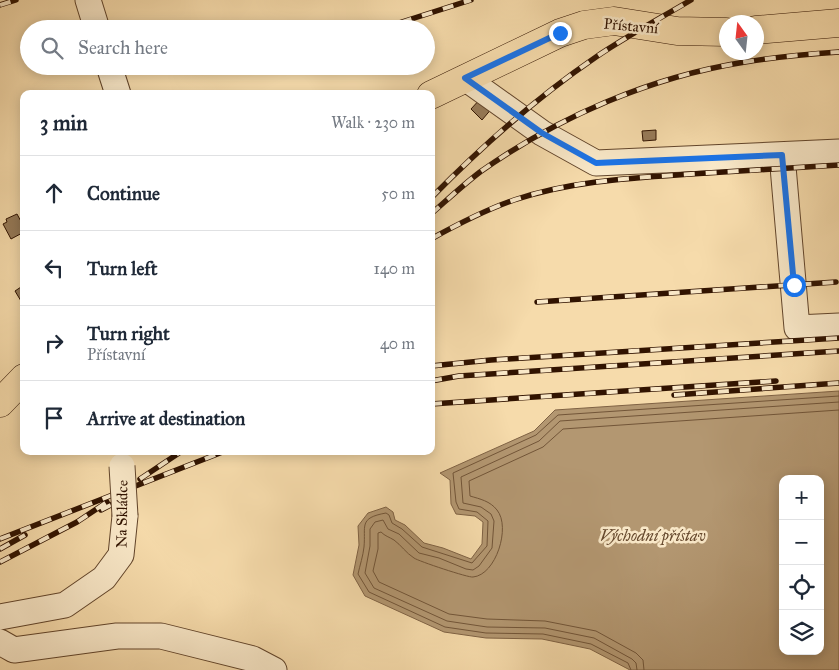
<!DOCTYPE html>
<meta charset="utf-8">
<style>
:root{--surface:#fff;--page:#f2f2f3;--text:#1f2937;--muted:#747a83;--line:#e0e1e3}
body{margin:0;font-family:"IM FELL Great Primer",serif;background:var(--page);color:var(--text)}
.controls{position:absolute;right:15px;bottom:15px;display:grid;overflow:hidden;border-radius:10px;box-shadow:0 2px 12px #0003}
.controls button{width:45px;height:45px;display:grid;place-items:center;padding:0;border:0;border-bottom:1px solid var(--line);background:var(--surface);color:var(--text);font:25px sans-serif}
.compass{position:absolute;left:719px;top:15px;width:45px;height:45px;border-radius:50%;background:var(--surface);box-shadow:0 2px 12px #0003;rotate:345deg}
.stop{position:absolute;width:15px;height:15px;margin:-11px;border:4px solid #1a73e8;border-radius:50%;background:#fff}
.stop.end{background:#1a73e8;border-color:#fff;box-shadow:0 1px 5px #0008}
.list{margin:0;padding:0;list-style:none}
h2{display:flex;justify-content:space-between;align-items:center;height:65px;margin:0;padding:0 20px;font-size:21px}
h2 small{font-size:16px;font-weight:400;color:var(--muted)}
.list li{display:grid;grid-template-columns:32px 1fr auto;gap:15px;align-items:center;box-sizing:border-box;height:75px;padding:0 20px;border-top:1px solid var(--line)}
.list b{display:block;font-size:19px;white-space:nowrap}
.list p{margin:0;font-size:16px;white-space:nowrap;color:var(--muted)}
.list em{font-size:16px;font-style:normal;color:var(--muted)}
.icon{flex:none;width:28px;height:28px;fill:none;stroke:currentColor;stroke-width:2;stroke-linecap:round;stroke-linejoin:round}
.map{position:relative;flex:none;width:839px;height:670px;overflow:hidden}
.search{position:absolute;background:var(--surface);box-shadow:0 2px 12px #0003;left:20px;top:20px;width:415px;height:55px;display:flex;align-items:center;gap:12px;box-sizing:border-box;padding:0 18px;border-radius:28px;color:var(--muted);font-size:19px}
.panel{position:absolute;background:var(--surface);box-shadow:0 2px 12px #0003;left:20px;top:90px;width:415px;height:365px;border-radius:10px}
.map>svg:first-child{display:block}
.water{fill:#b39771;stroke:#7f6244;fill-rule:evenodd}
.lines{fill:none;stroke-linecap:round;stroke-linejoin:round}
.shore{stroke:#725538;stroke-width:1}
.building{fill:#977b59;stroke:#311300}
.minor-casing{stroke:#62452b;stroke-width:27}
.major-casing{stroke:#311300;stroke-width:29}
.minor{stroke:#f9e8c8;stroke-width:25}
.major{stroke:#f6dbab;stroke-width:28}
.rail-casing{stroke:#311300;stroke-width:5.5}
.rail{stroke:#f9e8c8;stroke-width:4;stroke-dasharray:11;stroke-linecap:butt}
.minor-bridge-casing{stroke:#62452b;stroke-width:27;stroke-linecap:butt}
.minor-bridge{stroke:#f9e8c8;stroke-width:25}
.route{stroke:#1a73e8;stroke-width:6}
.labels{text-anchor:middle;stroke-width:5;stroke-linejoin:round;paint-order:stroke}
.street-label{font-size:15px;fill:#311300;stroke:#f9e8c8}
.water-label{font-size:16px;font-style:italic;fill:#65482d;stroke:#f9e8c8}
</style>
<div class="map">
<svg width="839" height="670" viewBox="0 0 839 670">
<rect width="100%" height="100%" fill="#f6dbab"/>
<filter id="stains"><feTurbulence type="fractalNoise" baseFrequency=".004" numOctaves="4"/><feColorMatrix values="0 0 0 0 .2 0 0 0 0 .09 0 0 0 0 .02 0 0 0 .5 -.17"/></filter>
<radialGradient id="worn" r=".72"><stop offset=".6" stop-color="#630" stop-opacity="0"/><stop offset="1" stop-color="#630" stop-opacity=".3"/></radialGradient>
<path class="water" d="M839,391V670H630L590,649L542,639L486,638L444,632L365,596L353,575L359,545L358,526L368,513L386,507L393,512L395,520L405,525L424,543L443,548L471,559L482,544L483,522L475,516L456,514L451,504L450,480L440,473L534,431L555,410ZM783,479H820V651H783Z"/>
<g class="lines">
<path class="shore" d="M631,670L628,663L591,644L543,634L486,633L445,627L369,592L358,574C360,565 363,556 364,547C366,526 358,518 386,513L389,515L392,523L402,529L422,547L472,563L487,546L488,521L477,512L459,509L456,502L453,473L536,435L558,415L839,396
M637,670L636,663L632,659L594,638L545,628L487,627L447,621L374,588L365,573L370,546V529L375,522L383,520L388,529L399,534L419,553L439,558L466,569L473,570L479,566L492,548L494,521L491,514L481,507L463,503L461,477L539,441L560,421L839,402
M644,670L643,660L636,653L596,631L545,621L487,619L449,614L379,582L373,571L378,549V533L381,532C385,536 389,537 394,540C401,545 406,553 414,558C418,561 469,578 473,577C496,575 511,527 497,510C490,501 480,499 470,496L469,481L543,447L563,429L839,410"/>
</g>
<path class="building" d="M481,98L493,107L482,120L471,109Z
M656,130V140L643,141L642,131Z
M17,214L24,227V232L11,239L3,224L7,222L6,219Z
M24,285V299L21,301L15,291Z"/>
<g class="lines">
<defs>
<path id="minor" d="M88,0L97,29
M109,66L118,94
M465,78L542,133L596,163L839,152
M782,155L797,328L839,326
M0,617L65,605L104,578L121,555L125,516
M0,642L14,650L117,636H161L253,659L274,670"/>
<path id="major" d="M756,30L839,23
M431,95L560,33L584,25L614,21L677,31L726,32
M0,403L24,378"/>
</defs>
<use href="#minor" class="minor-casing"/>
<use href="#major" class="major-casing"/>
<use href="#minor" class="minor"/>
<use href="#major" class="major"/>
<defs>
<path id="rail" d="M0,5L16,0
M380,29L471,0
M256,68L261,66
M431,198C482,146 536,98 596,57C627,36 659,19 691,0
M431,214C447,200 463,185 480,172C558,117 650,77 745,62C776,57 807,54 839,52
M431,239C458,224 485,210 514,200C571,181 631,178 691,174C740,171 790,168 839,165
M537,302L836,282
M431,366L491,360L839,338
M431,381L459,376L839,351
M674,395L839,383
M431,404L776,381
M140,479L182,451
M101,510L132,494
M0,539L225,451
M0,549L25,535
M0,562L77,522L107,502"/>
</defs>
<use href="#rail" class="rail-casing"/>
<use href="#rail" class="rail"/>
<defs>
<path id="minor-bridge" d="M122,466L125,516"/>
</defs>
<use href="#minor-bridge" class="minor-bridge-casing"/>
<use href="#minor-bridge" class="minor-bridge"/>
</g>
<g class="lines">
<path class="route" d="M560,33L465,78L542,133L596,163L782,155L794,285"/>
</g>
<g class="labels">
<g class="street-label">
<text transform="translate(631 26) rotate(5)" y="5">Přístavní</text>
<text transform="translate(122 514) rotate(-89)" y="5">Na Skládce</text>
</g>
<g class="water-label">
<text x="653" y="541">Východní přístav</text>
</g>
</g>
<rect width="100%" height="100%" filter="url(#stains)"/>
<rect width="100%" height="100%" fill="url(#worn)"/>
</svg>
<div class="controls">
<button>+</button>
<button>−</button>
<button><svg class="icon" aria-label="locate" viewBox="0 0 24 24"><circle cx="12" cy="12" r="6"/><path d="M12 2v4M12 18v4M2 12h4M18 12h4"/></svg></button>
<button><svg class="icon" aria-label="layers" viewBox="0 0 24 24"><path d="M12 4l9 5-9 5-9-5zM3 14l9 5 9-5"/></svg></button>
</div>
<svg class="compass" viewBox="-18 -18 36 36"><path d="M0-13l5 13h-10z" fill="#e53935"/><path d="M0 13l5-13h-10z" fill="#747a83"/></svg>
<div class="stop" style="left:794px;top:285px"></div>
<div class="stop end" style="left:560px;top:33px"></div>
<div class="search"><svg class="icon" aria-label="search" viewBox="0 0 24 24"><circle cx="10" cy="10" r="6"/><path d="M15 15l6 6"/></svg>Search here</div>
<section class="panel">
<h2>3 min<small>Walk · 230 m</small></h2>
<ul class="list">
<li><svg class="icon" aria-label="ahead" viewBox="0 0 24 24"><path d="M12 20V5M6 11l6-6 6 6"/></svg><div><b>Continue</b></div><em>50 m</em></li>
<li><svg class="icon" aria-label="left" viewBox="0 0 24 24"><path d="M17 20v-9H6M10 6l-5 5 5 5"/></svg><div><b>Turn left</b></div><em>140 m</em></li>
<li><svg class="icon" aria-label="right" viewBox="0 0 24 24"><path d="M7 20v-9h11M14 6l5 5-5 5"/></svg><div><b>Turn right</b><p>Přístavní</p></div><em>40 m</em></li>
<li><svg class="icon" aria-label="arrive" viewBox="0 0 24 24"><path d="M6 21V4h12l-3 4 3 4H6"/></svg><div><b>Arrive at destination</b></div></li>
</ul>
</section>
</div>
